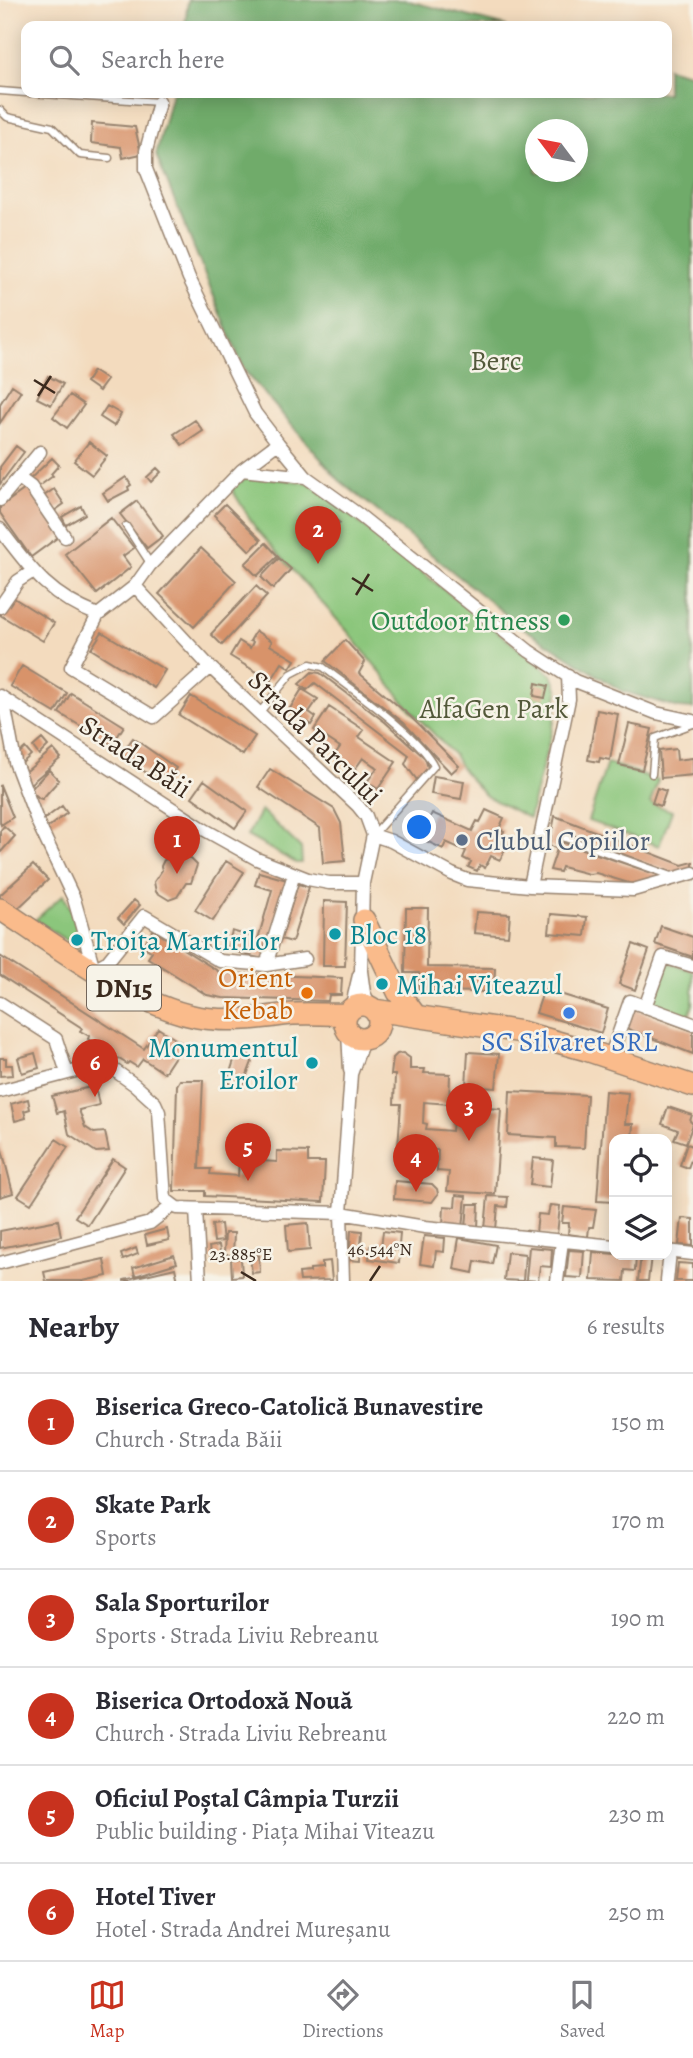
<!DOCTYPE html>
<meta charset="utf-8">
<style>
:root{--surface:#fff;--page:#f2f2f3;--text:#2b2b33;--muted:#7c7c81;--line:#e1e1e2;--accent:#c8321e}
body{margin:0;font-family:Alegreya,serif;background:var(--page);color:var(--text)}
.controls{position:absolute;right:21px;bottom:21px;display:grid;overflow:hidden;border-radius:14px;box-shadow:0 4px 18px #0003}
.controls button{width:63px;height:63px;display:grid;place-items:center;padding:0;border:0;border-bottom:2px solid var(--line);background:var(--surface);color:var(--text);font:35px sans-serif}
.compass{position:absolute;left:525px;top:119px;width:63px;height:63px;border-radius:50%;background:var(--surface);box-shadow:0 4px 18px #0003;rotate:302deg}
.you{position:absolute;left:420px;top:828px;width:24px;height:24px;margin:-18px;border:5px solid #fff;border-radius:50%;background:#1a73e8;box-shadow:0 0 0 10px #1a73e833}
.badge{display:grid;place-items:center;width:46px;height:46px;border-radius:50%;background:var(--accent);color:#fff;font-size:23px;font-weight:700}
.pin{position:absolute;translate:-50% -58px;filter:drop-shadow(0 2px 4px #0008)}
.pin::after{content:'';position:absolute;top:37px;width:24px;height:21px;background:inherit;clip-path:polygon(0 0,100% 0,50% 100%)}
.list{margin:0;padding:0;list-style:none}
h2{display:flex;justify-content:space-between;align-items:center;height:91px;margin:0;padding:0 28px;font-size:30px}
h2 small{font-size:23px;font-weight:400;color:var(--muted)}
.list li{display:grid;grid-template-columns:46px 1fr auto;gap:21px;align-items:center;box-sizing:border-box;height:98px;padding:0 28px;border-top:2px solid var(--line)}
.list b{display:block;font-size:26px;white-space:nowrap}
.list p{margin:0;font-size:23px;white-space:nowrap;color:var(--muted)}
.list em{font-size:23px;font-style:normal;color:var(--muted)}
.icon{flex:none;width:38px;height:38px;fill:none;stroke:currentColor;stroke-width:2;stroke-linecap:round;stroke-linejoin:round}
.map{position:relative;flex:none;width:693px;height:1281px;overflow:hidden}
.search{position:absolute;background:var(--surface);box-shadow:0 4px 18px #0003;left:21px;right:21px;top:21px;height:77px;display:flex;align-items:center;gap:18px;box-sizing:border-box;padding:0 24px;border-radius:14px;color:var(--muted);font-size:26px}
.sheet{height:679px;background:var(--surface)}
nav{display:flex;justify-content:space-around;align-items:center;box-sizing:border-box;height:98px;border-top:2px solid var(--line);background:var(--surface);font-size:19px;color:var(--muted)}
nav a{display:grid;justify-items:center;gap:4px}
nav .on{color:var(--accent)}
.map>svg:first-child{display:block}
.green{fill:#8bc67b;stroke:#63784c;stroke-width:2}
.forest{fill:#70ab6b;stroke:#566a44;stroke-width:2;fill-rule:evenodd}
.building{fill:#d8936b}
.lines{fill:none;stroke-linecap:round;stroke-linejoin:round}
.lane-casing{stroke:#97826e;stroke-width:9}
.street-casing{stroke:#97826e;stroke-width:15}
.primary-casing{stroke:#97826e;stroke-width:24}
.lane{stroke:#fff;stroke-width:6}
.street{stroke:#fff;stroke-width:12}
.primary{stroke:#fabb8b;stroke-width:21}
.ticks{fill:none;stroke:#3b2a1e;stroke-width:2.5}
.leisure-dot{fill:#2e9e5b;stroke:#f7f3e8;stroke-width:2.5}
.service-dot{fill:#5c6f8a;stroke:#f7f3e8;stroke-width:2.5}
.culture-dot{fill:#0f9aa8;stroke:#f7f3e8;stroke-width:2.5}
.food-dot{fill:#e8710a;stroke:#f7f3e8;stroke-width:2.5}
.shop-dot{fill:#3f7fe0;stroke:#f7f3e8;stroke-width:2.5}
.labels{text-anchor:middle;stroke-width:5;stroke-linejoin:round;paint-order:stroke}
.shield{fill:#f7f3e8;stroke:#73665b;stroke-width:2}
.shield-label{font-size:26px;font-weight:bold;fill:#3b2a1e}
.park-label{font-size:28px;fill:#53593a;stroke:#f7f3e8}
.leisure-label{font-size:28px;fill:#27864d;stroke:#f7f3e8;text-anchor:end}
.street-label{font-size:28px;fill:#3b2a1e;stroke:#f7f3e8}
.service-label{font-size:28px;fill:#4e5e75;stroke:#f7f3e8;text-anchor:start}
.culture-label{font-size:28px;fill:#0d838f;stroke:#f7f3e8;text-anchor:start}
.food-label{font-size:28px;fill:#c56008;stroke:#f7f3e8;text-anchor:end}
.shop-label{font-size:28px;fill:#366cbe;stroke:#f7f3e8}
.ticks-label{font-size:18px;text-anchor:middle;fill:#3b2a1e;stroke:#f7f3e8;stroke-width:5;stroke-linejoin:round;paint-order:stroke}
</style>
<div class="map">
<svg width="693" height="1281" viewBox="0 0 693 1281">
<rect width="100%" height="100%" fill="#f7f3e8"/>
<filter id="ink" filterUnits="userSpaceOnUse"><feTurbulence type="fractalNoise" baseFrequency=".0143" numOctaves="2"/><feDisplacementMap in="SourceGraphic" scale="14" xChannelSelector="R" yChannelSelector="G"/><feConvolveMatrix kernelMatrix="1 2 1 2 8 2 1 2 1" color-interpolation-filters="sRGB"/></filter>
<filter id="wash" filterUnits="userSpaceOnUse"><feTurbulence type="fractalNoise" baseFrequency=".00686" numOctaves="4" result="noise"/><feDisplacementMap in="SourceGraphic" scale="28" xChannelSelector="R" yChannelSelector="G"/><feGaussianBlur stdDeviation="1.57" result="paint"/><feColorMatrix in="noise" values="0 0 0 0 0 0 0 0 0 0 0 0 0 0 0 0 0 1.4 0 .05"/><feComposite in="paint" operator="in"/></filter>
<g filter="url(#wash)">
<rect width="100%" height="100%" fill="#f3dbbe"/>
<path class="green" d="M250,475L309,483L552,675L558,691L554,722L529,818L486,796L463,771L454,755L409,708L349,633L256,529L231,488Z
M607,763L658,780L650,803L672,811L659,846L588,821Z
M261,810L301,848L302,863H296L247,836Z
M63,895L72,911L83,947L75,946L35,920Z
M665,961L693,971V1004L688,1018L649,1004Z"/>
<path class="forest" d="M188,0H405L506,26H185Z
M667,68L693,75V709L679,708L622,691L520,626L339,480L244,370L156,155L172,93H667ZM536,130H578V172H536Z"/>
<g id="blocks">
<path class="building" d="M92,123L135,127L141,154L123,158L121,147L91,143Z
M93,371L107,380L99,391L86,382Z
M48,376L63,384L51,405L37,398Z
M12,385L21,391L0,423V404Z
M70,395L84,405L67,428L53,417Z
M107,406L121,414L114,426L100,417Z
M195,420L203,431L182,445L174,434Z
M89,442L107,456L92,475L74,461Z
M16,446L24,452L0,484V467Z
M52,458L59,465L51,474L53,476L38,487L30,479Z
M157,468L161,472L151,482L147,477Z
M126,477L131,485L128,487L129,490L108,501L103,493Z
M28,487L61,535L31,557L0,513V507Z
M54,489L64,504L54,511L44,496Z
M137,501L163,536L147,548L120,514Z
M225,504L261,540L250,551L214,515Z
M81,506L85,514L66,525L62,517Z
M323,509L340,523L334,530L317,517Z
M111,518L134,548L123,556L131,567L97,594L65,554Z
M266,543L278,556L257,576L245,564Z
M201,548L236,581L194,627L159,594Z
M279,558L291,569L273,589L261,577Z
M256,586L267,596L222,645L211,634Z
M9,595L54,623L43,641L0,615V610Z
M256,631L272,641L270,645L295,660L290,668L282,663L271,681L230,656L239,641L250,648L253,642L250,641Z
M102,632L165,670L154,688L91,649Z
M345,640L365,662L359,673L409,715L459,766L451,773L404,723L325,661Z
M22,666L67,693L55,713L10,686Z
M312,672L320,673L385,722L425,758L428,768L417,780L405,764L409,755L315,683L307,690L299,684Z
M536,683L548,686L545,698L534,696Z
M302,689L318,699L309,712L316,717L311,725L289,710Z
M71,693L124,726L112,745L59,713Z
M191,696L255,736L243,755L179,715Z
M329,707L364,730L359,737L396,762L378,789L367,782L377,768L363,758L355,769L334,756L340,747L314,730Z
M597,710L618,714L610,760L600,758L599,762L588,760Z
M629,724L652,729L642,770L619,765Z
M133,738L176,768L164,785L121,755Z
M42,739L48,746L39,755L33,747Z
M25,748L31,755L22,763L16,756Z
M53,749L61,758L30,784L22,775Z
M676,749L677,760L693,758V775L661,778L659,751Z
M270,769L334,809L341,823L345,861L323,863L320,828L258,787Z
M49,770L59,780L42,799L39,798L30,790Z
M434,776L464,781L461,799L431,794Z
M204,780L247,811L235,828L192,797Z
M0,785L13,817L1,825L0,822Z
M657,788L666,791L661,806L652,803Z
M62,806L67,813L47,828L42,821Z
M486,810L504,818L499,829L504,831L499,842L507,845L500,860L491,856L485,868L480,865L477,871L468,867L471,862L463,858L466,851L446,842L443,849L420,838L432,813L472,831L477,821L480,822Z
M555,816L682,865L693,862V869L675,874L565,832L561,842L664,877L632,884L596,873L589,874L562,867L560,872L550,870L557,849L549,845Z
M4,826L15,836L0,853V831Z
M174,852L189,857L197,865L191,883H186L177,897L169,900L156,892L154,882L162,870L161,866L164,860L170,858Z
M226,861L244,872L213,921L195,910Z
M33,865L48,880L13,913L0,899V895Z
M259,872L287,880L265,960L227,949L232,931L258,939L272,890L255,885Z
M298,884L309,887L292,942L281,939Z
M134,900L140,905L124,924L118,918Z
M324,901L347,902L345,966H323Z
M406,908H428L427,967L495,968L494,992L418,991L419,973H405Z
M476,912L510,914L508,936L474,933Z
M551,914L587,917L585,936L549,933Z
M661,926L693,937V957L655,944Z
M153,930L221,973L342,978L341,995H329L328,1001L223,998L207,995L148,958L152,952L143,946Z
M633,944L649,950L635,990L619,984Z
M0,956L144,1049L158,1028L183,1044L164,1073L143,1059L137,1067L129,1062L127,1064L88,1039L89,1036L80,1031L82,1028L0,975Z
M544,989L608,1009L601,1033L536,1013Z
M631,1008L693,1031V1054L623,1027Z
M243,1051L249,1053L252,1062L242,1088L227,1082L236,1054Z
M468,1052L499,1054L496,1088L466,1086Z
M35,1053L39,1068L22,1073L18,1058Z
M403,1053L410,1058V1069H425L424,1073L450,1074L449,1104L424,1102L423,1123L427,1124L426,1129L452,1131L454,1106L501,1109L495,1194L447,1191L449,1172L437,1171L438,1150L398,1148L401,1104H394L395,1075H391L393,1058L397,1054Z
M0,1058H6V1065H12L13,1075L0,1076Z
M180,1080H203L199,1169H211L210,1174L238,1176L239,1160L277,1162V1151L308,1152V1162H325L323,1202L205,1196V1191H174L177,1085Z
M95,1086L99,1105L79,1110L85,1127L94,1133L105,1132L109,1151L96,1152L69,1134L64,1111L57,1113L52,1096Z
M510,1091L587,1095L584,1148L556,1147V1138L508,1135Z
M605,1091L628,1093L625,1124H633L632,1139H614V1202L597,1201Z
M28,1099L30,1109L24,1111L26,1118L15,1121L11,1104Z
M668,1107L692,1115L690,1121L693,1124L686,1143L674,1139L678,1130L662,1124Z
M56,1139L68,1147L31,1204L18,1196Z
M0,1142L13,1193L0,1197Z
M687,1144L693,1146V1154L688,1168L680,1165Z
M533,1158L553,1160L550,1187L530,1185Z
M113,1159L125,1167L88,1225L75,1217Z
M395,1181L432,1184L437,1189L438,1194L432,1202L394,1199Z
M456,1195L466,1196L463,1228L443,1226L444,1206L455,1207Z
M488,1196L508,1197L507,1207L498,1206L496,1230L485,1229Z
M468,1204H479L478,1228L466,1227Z
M550,1205L560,1206L557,1235L536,1233L538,1214L548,1215Z
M564,1207L596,1210L593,1227H589L588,1237L568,1234L569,1223H562Z
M682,1218L693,1219V1246L679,1245Z
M58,1220L61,1236L0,1248V1231Z
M308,1223L310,1250L288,1252L286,1225Z
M221,1224L223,1241L214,1242L212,1225Z
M167,1229L169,1240L147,1245L145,1235Z
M351,1230L362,1231L360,1261L349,1260Z
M383,1231L400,1233L399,1245H395V1250H400L399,1263L369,1259L370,1246L381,1247Z
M225,1233H234L233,1255H224Z
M424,1236L445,1238L444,1252L436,1251L434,1266L420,1264Z
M459,1238L496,1245L492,1264L475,1261L473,1273L454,1269Z
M219,1245L221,1257L211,1259L209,1247Z
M529,1247L552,1249L551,1267L540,1266L538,1281L526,1280Z
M136,1248L138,1254L123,1260L121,1254Z
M569,1250L584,1251L582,1278L566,1277Z
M507,1252L525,1254L523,1281L504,1280Z
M593,1252L636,1256L635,1271L625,1270L624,1281L591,1280Z
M174,1255L177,1263L135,1276L133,1268Z
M259,1255L260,1272L252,1273L250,1256Z
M641,1255L651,1256L648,1281H638Z
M241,1258L242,1276L232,1277L231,1259Z
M104,1259L107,1276L83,1281H46L44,1272Z
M330,1261L332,1280L300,1281L299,1273L310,1272V1269L322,1268V1262Z
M678,1263L693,1264V1281H676Z
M175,1268L178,1281H124V1280Z"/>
</g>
</g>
<g filter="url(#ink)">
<use href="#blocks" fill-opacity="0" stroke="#97826e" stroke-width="2"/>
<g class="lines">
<defs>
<path id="lane" d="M0,91L26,93
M29,93L159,102
M0,110L7,117L52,127L80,155L109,158
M126,526L150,563
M260,712L291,674L310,664L323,667C351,689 420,736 434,766L373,835
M652,774L655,738L693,724
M565,838L672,876"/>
<path id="street" d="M159,102L146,151V169L189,278L255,413L278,443
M242,470L278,443L306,477
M19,478L31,487L65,537
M0,500L40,452
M0,529C31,570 49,596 98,615L135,586L150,565L242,470L306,477L359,515L529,651L575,681L656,713L693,721
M135,586L210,667L358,806L366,816L373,835
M0,607L18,581L32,572
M98,615L71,667L154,717L210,667
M0,696L205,830L257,859L308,879L329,883H363
M3,698L15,762L38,823L74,899L94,969L108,961L144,916L220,961L266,965L294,874
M373,835L391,841L452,874L467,880L530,886L633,890L693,873
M530,886L569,699L568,676
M266,965L305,959
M0,1003L56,1039L67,1073
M645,1007L663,957L693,966
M371,1008L364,993L361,971L363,883L373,835
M351,1009L359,975
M348,1032L350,1070
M610,1058L630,1001L693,1024
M0,1091L91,1067H105L114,1070L135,1085L155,1103L159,1112L165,1199L177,1208L341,1213L425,1227L614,1246
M196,1210L200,1281
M667,1251L693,1254
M0,1263L150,1223L173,1205
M343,1281L341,1213L351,1074L361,1046L371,1037
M557,1281L562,1241
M667,1281L670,1252"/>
<path id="primary" d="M0,909C56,945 133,1005 197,1017C225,1022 254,1019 282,1015C303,1012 326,1015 347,1014
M364,920L398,992L415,1015
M345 1022a17 17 0 1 1 34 0a17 17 0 1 1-34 0Z
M374,1010L522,1032L586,1050L693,1086"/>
</defs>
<use href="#lane" class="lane-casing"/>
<use href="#street" class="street-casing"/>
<use href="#primary" class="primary-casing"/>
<use href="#lane" class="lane"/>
<use href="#street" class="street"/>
<use href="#primary" class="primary"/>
</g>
</g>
<path class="ticks" d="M34,380L55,393M38,396L51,376M352,578L373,591M356,595L369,574M241,1272L256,1281M370,1281L380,1266"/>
<circle class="leisure-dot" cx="564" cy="620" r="7"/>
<circle class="service-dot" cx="462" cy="840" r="7"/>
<g class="culture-dot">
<circle cx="335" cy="934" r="7"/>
<circle cx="77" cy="940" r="7"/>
<circle cx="382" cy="984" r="7"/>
<circle cx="312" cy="1063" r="7"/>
</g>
<circle class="food-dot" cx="307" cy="993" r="7"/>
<circle class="shop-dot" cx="569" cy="1013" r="7"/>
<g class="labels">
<rect class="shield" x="87" y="965.5" width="74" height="45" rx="5"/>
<g class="shield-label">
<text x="124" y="997">DN15</text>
</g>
<g class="park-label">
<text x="496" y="370">Berc</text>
<text x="494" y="718">AlfaGen Park</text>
</g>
<g class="leisure-label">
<text x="550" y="630">Outdoor fitness</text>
</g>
<g class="street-label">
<text transform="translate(316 737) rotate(45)" y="10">Strada Parcului</text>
<text transform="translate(136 756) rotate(33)" y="10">Strada Băii</text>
</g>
<g class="service-label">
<text x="476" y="850">Clubul Copiilor</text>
</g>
<g class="culture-label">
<text x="349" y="944">Bloc 18</text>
<text x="91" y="950">Troița Martirilor</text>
<text x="396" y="994">Mihai Viteazul</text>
<text x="298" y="1057" text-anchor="end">Monumentul<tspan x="298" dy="32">Eroilor</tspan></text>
</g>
<g class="food-label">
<text x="293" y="987">Orient<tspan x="293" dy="32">Kebab</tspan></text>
</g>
<g class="shop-label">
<text x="569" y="1051">SC Silvaret SRL</text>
</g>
</g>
<g class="ticks-label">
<text x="380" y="1255">46.544°N</text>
<text x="241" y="1260">23.885°E</text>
</g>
</svg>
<div class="controls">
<button><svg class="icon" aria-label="locate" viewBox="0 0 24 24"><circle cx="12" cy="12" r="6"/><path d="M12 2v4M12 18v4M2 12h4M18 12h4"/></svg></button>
<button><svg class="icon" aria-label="layers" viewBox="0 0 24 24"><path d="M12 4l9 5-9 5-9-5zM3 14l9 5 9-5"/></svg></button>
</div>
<svg class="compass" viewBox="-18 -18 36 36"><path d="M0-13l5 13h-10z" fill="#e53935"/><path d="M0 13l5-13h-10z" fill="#7c7c81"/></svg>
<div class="you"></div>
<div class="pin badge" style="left:177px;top:874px">1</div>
<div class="pin badge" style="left:318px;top:564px">2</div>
<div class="pin badge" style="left:469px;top:1141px">3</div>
<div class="pin badge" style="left:416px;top:1192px">4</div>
<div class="pin badge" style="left:248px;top:1181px">5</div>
<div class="pin badge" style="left:95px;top:1097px">6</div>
<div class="search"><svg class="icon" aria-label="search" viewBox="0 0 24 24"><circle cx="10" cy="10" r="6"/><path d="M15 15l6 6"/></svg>Search here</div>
</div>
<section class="sheet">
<h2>Nearby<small>6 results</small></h2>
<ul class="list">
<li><span class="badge">1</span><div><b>Biserica Greco-Catolică Bunavestire</b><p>Church · Strada Băii</p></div><em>150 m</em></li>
<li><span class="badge">2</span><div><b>Skate Park</b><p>Sports</p></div><em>170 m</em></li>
<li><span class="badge">3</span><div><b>Sala Sporturilor</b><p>Sports · Strada Liviu Rebreanu</p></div><em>190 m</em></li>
<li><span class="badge">4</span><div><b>Biserica Ortodoxă Nouă</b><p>Church · Strada Liviu Rebreanu</p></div><em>220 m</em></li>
<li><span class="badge">5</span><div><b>Oficiul Poștal Câmpia Turzii</b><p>Public building · Piața Mihai Viteazu</p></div><em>230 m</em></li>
<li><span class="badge">6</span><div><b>Hotel Tiver</b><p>Hotel · Strada Andrei Mureșanu</p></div><em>250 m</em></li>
</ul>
</section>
<nav>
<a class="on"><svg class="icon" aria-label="map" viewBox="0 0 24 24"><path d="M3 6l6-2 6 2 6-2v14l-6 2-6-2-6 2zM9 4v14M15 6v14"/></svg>Map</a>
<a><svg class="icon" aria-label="directions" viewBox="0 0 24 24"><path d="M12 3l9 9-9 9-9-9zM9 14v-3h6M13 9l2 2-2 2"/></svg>Directions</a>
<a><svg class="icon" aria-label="saved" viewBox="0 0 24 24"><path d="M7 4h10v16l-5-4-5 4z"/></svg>Saved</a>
</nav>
